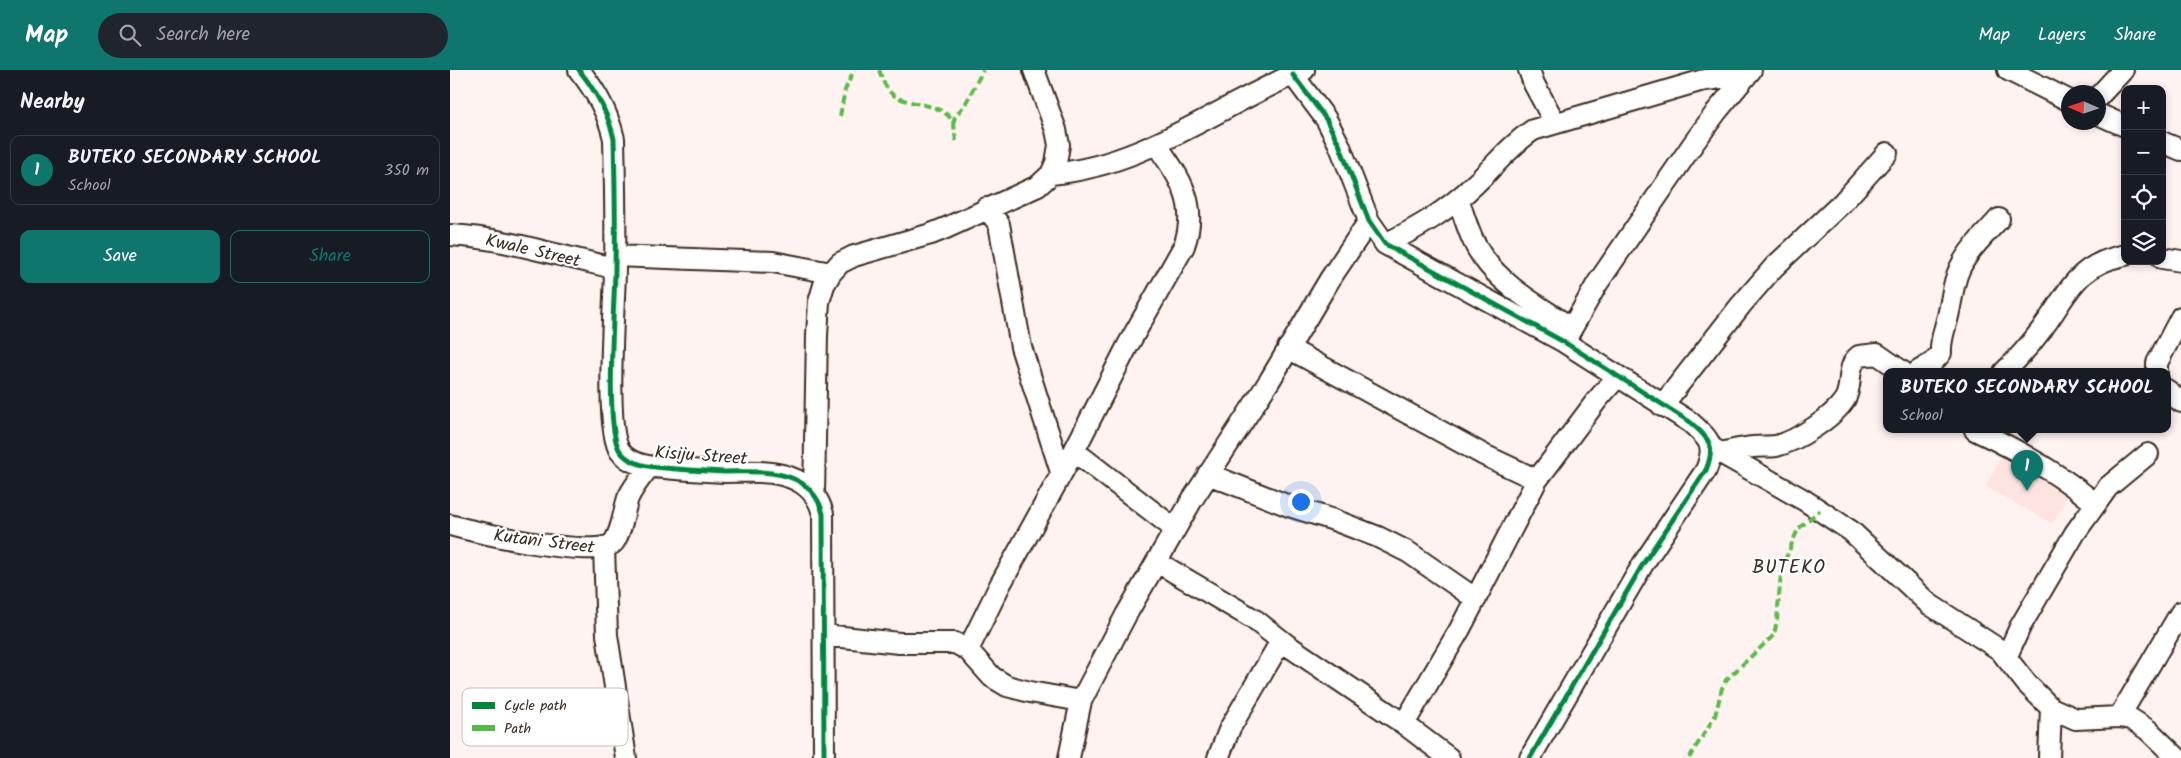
<!DOCTYPE html>
<meta charset="utf-8">
<style>
:root{--surface:#171b24;--page:#20242c;--text:#f1f3f6;--muted:#9ea1a6;--line:#363941;--accent:#0f766e}
body{margin:0;font-family:Kalam,sans-serif;background:var(--page);color:var(--text)}
.controls{position:absolute;right:15px;top:15px;display:grid;overflow:hidden;border-radius:10px;box-shadow:0 2px 8px #0003}
.controls button{width:45px;height:45px;display:grid;place-items:center;padding:0;border:0;border-bottom:1px solid var(--line);background:var(--surface);color:var(--text);font:25px sans-serif}
.compass{position:absolute;left:1611px;top:15px;width:45px;height:45px;border-radius:50%;background:var(--surface);box-shadow:0 2px 8px #0003;rotate:273deg}
.you{position:absolute;left:850px;top:431px;width:18px;height:18px;margin:-12px;border:4px solid #fff;border-radius:50%;background:#1a73e8;box-shadow:0 0 0 8px #1a73e833}
.badge{display:grid;place-items:center;width:32px;height:32px;border-radius:50%;background:var(--accent);color:#fff;font-size:16px;font-weight:700}
.pin{position:absolute;translate:-50% -41px;filter:drop-shadow(0 1px 2px #0008)}
.pin::after{content:'';position:absolute;top:26px;width:18px;height:15px;background:inherit;clip-path:polygon(0 0,100% 0,50% 100%)}
.popup{position:absolute;left:1433px;top:298px;width:288px;height:65px;box-sizing:border-box;display:grid;place-content:center;border-radius:10px;background:var(--surface);filter:drop-shadow(0 1px 4px #0005);font-size:16px;white-space:nowrap;color:var(--muted)}
.popup b{font-size:19px;color:var(--text)}
.popup::after{content:'';position:absolute;left:50%;top:100%;margin-left:-10px;border:10px solid transparent;border-top-color:var(--surface)}
.list{margin:0;padding:0;list-style:none}
h2{display:flex;justify-content:space-between;align-items:center;height:65px;margin:0;padding:0 20px;font-size:21px}
h2 small{font-size:16px;font-weight:400;color:var(--muted)}
.list li{display:grid;grid-template-columns:32px 1fr auto;gap:15px;align-items:center;box-sizing:border-box;height:70px;margin:0 10px 10px;padding:0 10px;border:1px solid var(--line);border-radius:10px}
.list b{display:block;font-size:19px;white-space:nowrap}
.list p{margin:0;font-size:16px;white-space:nowrap;color:var(--muted)}
.list em{font-size:16px;font-style:normal;color:var(--muted)}
.actions{display:flex;gap:10px;padding:15px 20px}
.actions a{flex:1;padding:11px 0;border:1px solid var(--accent);border-radius:10px;text-align:center;font-size:18px;color:var(--accent)}
.actions .main{background:var(--accent);color:#fff}
.icon{flex:none;width:28px;height:28px;fill:none;stroke:currentColor;stroke-width:2;stroke-linecap:round;stroke-linejoin:round}
.map{position:relative;flex:none;width:1731px;height:688px;overflow:hidden}
header{display:flex;align-items:center;gap:30px;box-sizing:border-box;height:70px;padding:0 25px;background:var(--accent);color:#fff}
header strong{font-size:24px}
nav{display:flex;gap:28px;margin-inline-start:auto;font-size:18px}
.search{width:350px;height:45px;background:var(--page);display:flex;align-items:center;gap:12px;box-sizing:border-box;padding:0 18px;border-radius:28px;color:var(--muted);font-size:19px}
main{display:flex}
aside{flex:1;background:var(--surface)}
.map>svg:first-child{display:block}
.built{fill:#fee4e1}
.lines{fill:none;stroke-linecap:round;stroke-linejoin:round}
.minor-casing{stroke:#3b2a1e;stroke-width:24}
.minor{stroke:#fff;stroke-width:20}
.quiet{stroke:#58b947;stroke-width:4;stroke-dasharray:8 4;stroke-linecap:butt}
.cycleway-casing{stroke:#fff;stroke-width:8}
.cycleway{stroke:#00873e;stroke-width:5}
.labels{text-anchor:middle;stroke-width:4.5;stroke-linejoin:round;paint-order:stroke}
.street-label{font-size:18px;fill:#3b2a1e;stroke:#fff}
.neighbourhood-label{font-size:19px;letter-spacing:1px;fill:#3b2a1e;stroke:#fff}
.key{fill:#fff;stroke:#c4bfbc;stroke-width:1}
.key-label{font-size:14px;fill:#3b2a1e}
</style>
<header>
<strong>Map</strong>
<div class="search"><svg class="icon" aria-label="search" viewBox="0 0 24 24"><circle cx="10" cy="10" r="6"/><path d="M15 15l6 6"/></svg>Search here</div>
<nav><a>Map</a><a>Layers</a><a>Share</a></nav>
</header>
<main>
<aside>
<h2>Nearby<small></small></h2>
<ul class="list">
<li><span class="badge">1</span><div><b>BUTEKO SECONDARY SCHOOL</b><p>School</p></div><em>350 m</em></li>
</ul>
<div class="actions"><a class="main">Save</a><a>Share</a></div>
</aside>
<div class="map">
<svg width="1731" height="688" viewBox="0 0 1731 688">
<rect width="100%" height="100%" fill="#fff3f1"/>
<filter id="ink" filterUnits="userSpaceOnUse"><feTurbulence type="fractalNoise" baseFrequency=".02" numOctaves="2"/><feDisplacementMap in="SourceGraphic" scale="10" xChannelSelector="R" yChannelSelector="G"/><feConvolveMatrix kernelMatrix="1 2 1 2 8 2 1 2 1" color-interpolation-filters="sRGB"/></filter>
<g filter="url(#ink)">
<path class="built" d="M1551,387L1619,424L1603,454L1535,417Z"/>
<g class="lines">
<defs>
<path id="minor" d="M129,0C146,21 158,42 164,69C165,112 166,155 165,198C165,232 154,359 170,381C180,395 200,397 215,398C235,400 255,401 275,402C296,402 320,400 339,407C357,413 369,427 373,444L374,688
M1079,0L1084,14L1105,53
M1558,0L1618,30
M843,5L876,49L889,74L919,151L935,174L1114,272L1240,352C1260,370 1266,375 1256,400L1193,494L1080,688
M1648,27L1673,0
M1648,44L1675,56
M1712,72L1731,80
M601,104C695,96 769,35 854,0
M1008,129C1015,148 1020,169 1032,186C1055,219 1090,236 1121,258
M536,138L549,154L571,277L611,402
M0,165C56,168 110,187 165,198
M935,174C968,158 997,141 1024,115C1046,95 1058,77 1083,60L1250,11L1297,4
M165,186L323,192L381,203
M1712,188L1731,191
M1114,272L1147,214L1243,74L1267,41L1301,0
M838,278L1034,385L1087,410
M1467,302L1482,293L1491,283C1490,269 1495,259 1498,246C1501,234 1502,223 1505,212C1511,186 1532,168 1549,149
M1554,302C1568,289 1580,275 1592,259C1619,223 1625,195 1675,185
M1707,302V293L1731,247
M1717,320L1731,332
M1212,336L1291,235L1324,197L1393,132L1437,83
M1525,360C1568,380 1609,403 1646,434
M1262,378L1354,430L1401,461L1479,534L1550,580L1577,614L1601,638L1626,649L1669,647L1681,649L1698,660L1727,688
M624,381L725,459
M1269,383C1280,381 1292,378 1303,377C1311,376 1319,377 1326,376C1347,371 1384,347 1395,329C1403,315 1396,296 1409,286L1427,284L1453,302
M758,404L839,436L884,450L928,467L958,482L1026,529
M364,424L367,265L369,232L374,215L381,203L390,193L404,186L481,164L496,158L588,116L601,104L606,93L609,75L606,60L584,0
M0,455C24,462 150,491 164,472C173,458 173,443 178,428C183,417 192,406 199,397
M154,478L157,565L176,688
M707,492L805,550L837,575L954,654L999,688
M374,565L449,573H505L518,580L542,607L557,616L580,622L631,631
M518,580L550,515L624,381L678,275L734,176C749,134 730,108 706,74
M1556,588L1570,557L1625,463L1658,417L1698,384
M1669,647L1731,542
M954,654L1010,559L1087,410L1147,330L1167,307
M619,688L631,631L676,545L742,430L820,310L880,209L919,151
M768,688L780,658L831,571
M1599,688L1601,638"/>
</defs>
<use href="#minor" class="minor-casing"/>
<use href="#minor" class="minor"/>
<path class="quiet" d="M429,0C432,8 435,18 442,24C458,37 496,31 504,55C505,60 505,66 506,71
M390,46L395,20L404,0
M503,54L505,47L516,33L533,0
M1239,688L1265,646L1272,618L1276,610L1324,565L1327,550L1331,503L1336,488L1348,459L1370,440"/>
<defs>
<path id="cycleway" d="M129,0C146,21 158,42 164,69C165,112 166,155 165,198C165,232 154,359 170,381C180,395 200,397 215,398C235,400 255,401 275,402C296,402 320,400 339,407C357,413 369,427 373,444L374,688
M843,5L876,49L889,74L919,151L935,174L1114,272L1240,352C1260,370 1266,375 1256,400L1193,494L1080,688"/>
</defs>
<use href="#cycleway" class="cycleway-casing"/>
<use href="#cycleway" class="cycleway"/>
</g>
</g>
<g class="labels">
<g class="street-label">
<text transform="translate(83 180) rotate(13)" y="6">Kwale Street</text>
<text transform="translate(251 385) rotate(4)" y="6">Kisiju Street</text>
<text transform="translate(94 471) rotate(7)" y="6">Kutani Street</text>
</g>
<g class="neighbourhood-label">
<text x="1339" y="503">BUTEKO</text>
</g>
</g>
<rect x="12" y="618" width="166" height="58" rx="8" class="key"/>
<rect x="22" y="632" width="23" height="7" fill="#00873e"/>
<rect x="22" y="655" width="23" height="6" fill="#58b947"/>
<g class="key-label">
<text x="54" y="640">Cycle path</text>
<text x="54" y="663">Path</text>
</g>
</svg>
<div class="controls">
<button>+</button>
<button>−</button>
<button><svg class="icon" aria-label="locate" viewBox="0 0 24 24"><circle cx="12" cy="12" r="6"/><path d="M12 2v4M12 18v4M2 12h4M18 12h4"/></svg></button>
<button><svg class="icon" aria-label="layers" viewBox="0 0 24 24"><path d="M12 4l9 5-9 5-9-5zM3 14l9 5 9-5"/></svg></button>
</div>
<svg class="compass" viewBox="-18 -18 36 36"><path d="M0-13l5 13h-10z" fill="#e53935"/><path d="M0 13l5-13h-10z" fill="#9ea1a6"/></svg>
<div class="you"></div>
<div class="pin badge" style="left:1577px;top:421px">1</div>
<div class="popup"><b>BUTEKO SECONDARY SCHOOL</b>School</div>
</div>
</main>
